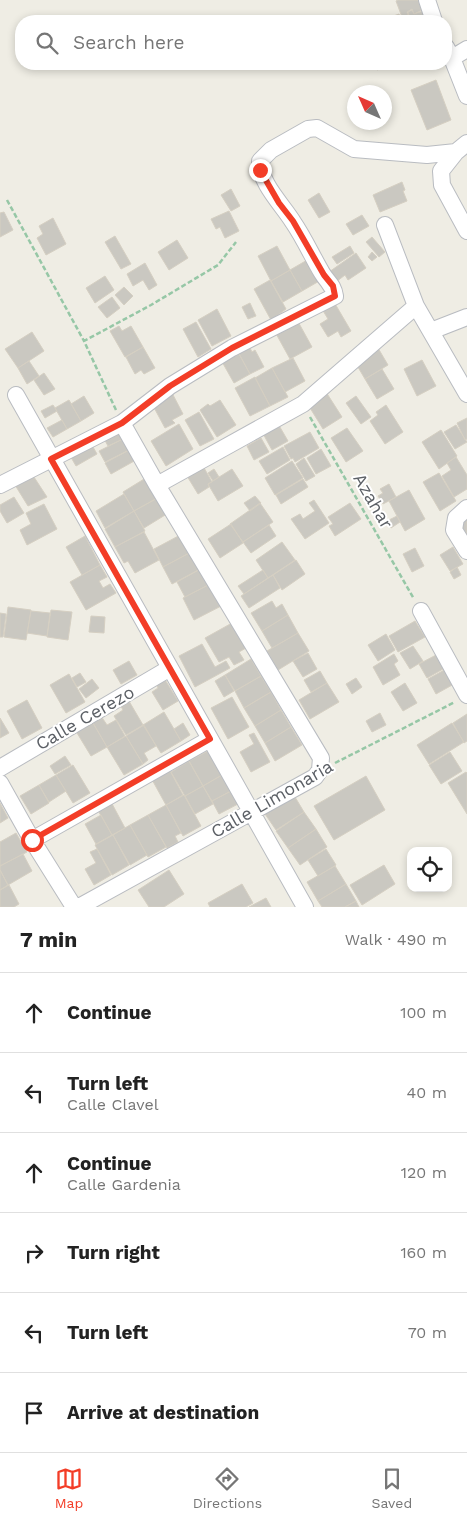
<!DOCTYPE html>
<meta charset="utf-8">
<style>
:root{--surface:#fff;--page:#f2f2f2;--text:#222;--muted:#767676;--line:#e0e0e0;--accent:#f33d27}
body{margin:0;font-family:"Work Sans",sans-serif;background:var(--page);color:var(--text)}
.controls{position:absolute;right:15px;bottom:15px;display:grid;overflow:hidden;border-radius:10px;box-shadow:0 2px 8px #0003}
.controls button{width:45px;height:45px;display:grid;place-items:center;padding:0;border:0;border-bottom:1px solid var(--line);background:var(--surface);color:var(--text);font:25px sans-serif}
.compass{position:absolute;left:347px;top:85px;width:45px;height:45px;border-radius:50%;background:var(--surface);box-shadow:0 2px 8px #0003;rotate:315deg}
.stop{position:absolute;width:15px;height:15px;margin:-11px;border:4px solid #f33d27;border-radius:50%;background:#fff}
.stop.end{background:#f33d27;border-color:#fff;box-shadow:0 1px 5px #0008}
.list{margin:0;padding:0;list-style:none}
h2{display:flex;justify-content:space-between;align-items:center;height:65px;margin:0;padding:0 20px;font-size:21px}
h2 small{font-size:16px;font-weight:400;color:var(--muted)}
.list li{display:grid;grid-template-columns:32px 1fr auto;gap:15px;align-items:center;box-sizing:border-box;height:80px;padding:0 20px;border-top:1px solid var(--line)}
.list b{display:block;font-size:19px;white-space:nowrap}
.list p{margin:0;font-size:16px;white-space:nowrap;color:var(--muted)}
.list em{font-size:16px;font-style:normal;color:var(--muted)}
.icon{flex:none;width:28px;height:28px;fill:none;stroke:currentColor;stroke-width:2;stroke-linecap:round;stroke-linejoin:round}
.map{position:relative;flex:none;width:467px;height:907px;overflow:hidden}
.search{position:absolute;background:var(--surface);box-shadow:0 2px 8px #0003;left:15px;right:15px;top:15px;height:55px;display:flex;align-items:center;gap:12px;box-sizing:border-box;padding:0 18px;border-radius:20px;color:var(--muted);font-size:19px}
.sheet{height:545px;background:var(--surface)}
nav{display:flex;justify-content:space-around;align-items:center;box-sizing:border-box;height:70px;border-top:1px solid var(--line);background:var(--surface);font-size:14px;color:var(--muted)}
nav a{display:grid;justify-items:center;gap:2px}
nav .on{color:var(--accent)}
.map>svg:first-child{display:block}
.building{fill:#cac8c1;stroke:#d5cfc2}
.lines{fill:none;stroke-linecap:round;stroke-linejoin:round}
.minor-casing{stroke:#b9bcc1;stroke-width:18}
.path{stroke:#96c7a6;stroke-width:2.5;stroke-dasharray:5 2.5;stroke-linecap:butt}
.minor{stroke:#fff;stroke-width:16}
.route{stroke:#f33d27;stroke-width:6}
.labels{text-anchor:middle;stroke-width:4;stroke-linejoin:round;paint-order:stroke}
.street-label{font-size:18px;fill:#5c6066;stroke:#fff}
</style>
<div class="map">
<svg width="467" height="907" viewBox="0 0 467 907">
<rect width="100%" height="100%" fill="#efede4"/>
<path class="building" d="M398,0H418L422,10L414,14L412,9L407,12L408,15L402,17L396,1Z
M412,10L414,14L423,11L426,20L421,21H403L402,17L409,15L408,12Z
M399,14L402,21H380Z
M375,64H388V65L377,70Z
M436,80L451,120L427,130L411,90Z
M402,182L405,190L403,191L407,201L380,212L373,195Z
M231,189L240,206L231,211L221,195Z
M319,193L330,212L319,218L308,200Z
M229,211L239,231L225,238L220,227L216,229L211,219Z
M4,212L13,230L0,237V213Z
M362,215L369,226L353,235L346,224Z
M53,218L66,244L46,255L37,238L43,234L39,226Z
M115,236L131,264L121,269L105,242Z
M372,237L385,252L379,257L366,242Z
M177,240L188,258L169,270L158,252Z
M277,246L290,270L271,281L258,256Z
M350,246L354,253L337,264L332,257Z
M372,252L377,257L372,261L368,257Z
M356,253L366,268L348,280L345,275L336,282L329,272Z
M309,259L321,280L302,291L290,270Z
M145,263L157,285L149,290L143,280L133,286L127,274Z
M290,270L302,291L283,302L271,281Z
M105,276L114,290L95,303L86,288Z
M270,280L286,309L271,320L254,289Z
M124,287L133,296L124,305L115,295Z
M112,297L120,308L107,318L98,307Z
M334,302L351,331L341,337L338,331L328,337L320,324L328,319L322,309Z
M250,303L256,316L248,319L242,307Z
M217,309L231,336L212,346L198,320Z
M296,318L312,347L290,359L274,330Z
M196,322L211,349L198,357L183,329Z
M119,326L122,331L131,326L143,347L125,357L110,331Z
M32,332L44,351L18,368L5,349Z
M248,344L252,352L255,350L264,367L250,374L237,350Z
M143,347L155,368L144,374L141,370L135,374L126,357Z
M378,348L388,365L365,379L355,362Z
M230,354L232,358L239,354L250,374L234,383L221,360Z
M293,358L305,381L285,392L272,368Z
M422,360L436,386L417,396L404,369Z
M29,361L39,376L27,384L18,368Z
M272,368L288,397L270,406L255,378Z
M382,369L394,389L377,399L365,379Z
M44,373L55,389L44,395L34,380Z
M255,377L270,406L250,416L235,388Z
M171,391L183,414L172,420L175,423L165,428L151,402Z
M326,392L342,417L323,429L307,403Z
M84,396L94,413L81,421L71,404Z
M356,396L371,417L361,424L346,403Z
M69,400L81,421L67,429L55,408Z
M220,400L236,425L217,437L200,410L208,404L210,406Z
M53,405L57,411L45,418L41,411Z
M386,405L403,432L385,444L370,421L378,415L376,412Z
M199,412L214,439L200,446L185,420Z
M467,418V439L465,440L457,423Z
M62,420L67,429L53,437L47,428Z
M277,422L288,441L272,450L261,430Z
M179,424L193,449L166,466L151,441Z
M456,425L467,442L455,449L444,432Z
M119,426L125,438L108,446L102,435Z
M347,428L363,451L346,462L331,438Z
M441,430L457,456L439,469L422,442Z
M310,432L319,448L295,462L293,458L291,459L284,446Z
M125,438L131,449L105,462L99,451Z
M261,438L269,452L254,460L247,446Z
M89,440L97,454L76,466L68,452Z
M283,447L290,460L267,474L259,461Z
M131,449L136,460L111,474L105,463Z
M321,449L331,466L316,474L307,458Z
M456,457L467,475V489L454,497L442,476L451,470L447,463Z
M304,458L315,476L306,481L296,464Z
M292,461L303,478L275,495L265,478Z
M203,466L212,482L208,484L209,487L198,494L187,476Z
M214,469L219,477L213,481L208,473Z
M232,469L243,486L218,501L208,484Z
M439,473L456,501L440,511L423,482Z
M32,474L47,497L28,506L15,485Z
M149,476L161,496L134,511L123,492Z
M303,479L308,487L281,504L276,495Z
M389,484L396,497L383,504L378,496L383,493L380,489Z
M409,490L425,519L405,531L389,501Z
M124,494L134,511L105,528L96,511Z
M161,496L170,512L144,528L134,511Z
M255,496L261,503L250,511L244,503Z
M14,497L24,513L7,523L0,511V505Z
M314,500L329,523L305,539L291,519L300,514L303,519L315,511L309,503Z
M260,503L273,522L243,542L230,524Z
M350,503L361,519L335,536L329,526L333,524L328,517Z
M44,504L57,529L27,545L20,530L31,524L26,513Z
M134,511L145,531L115,547L105,529Z
M397,516L400,522L391,528L387,521Z
M467,517V535L458,524Z
M231,524L243,543L220,558L208,539Z
M269,525L276,536L251,553L243,542Z
M144,532L159,560L135,573L128,561L124,563L115,547Z
M184,533L193,551L163,567L154,549Z
M85,536L100,565L82,575L66,547Z
M282,542L295,560L268,578L256,560Z
M453,547L463,564L450,571L440,555Z
M415,548L424,566L412,572L403,554Z
M193,551L202,568L172,584L163,567Z
M296,560L305,574L282,590L273,575Z
M100,565L107,577L99,581L103,588L110,584L116,593L86,610L70,582Z
M206,566L214,582L185,597L177,582Z
M457,567L461,575L454,579L450,572Z
M263,570L268,578L244,594L238,586Z
M273,575L280,588L249,608L241,596Z
M214,582L225,604L194,620L183,598Z
M272,601L276,608L282,604L288,615L262,631L251,613Z
M8,607L31,610L26,640L4,637Z
M51,610L72,612L68,640L47,637Z
M31,611L50,613L47,636L27,633Z
M0,613L6,614L3,637H0Z
M288,615L298,633L272,648L262,631Z
M91,616L105,617L104,633L89,632Z
M415,621L425,637L398,652L389,636Z
M232,623L246,648L239,652L244,660L234,665L229,657L219,662L205,638Z
M298,633L309,651L278,670L267,651Z
M386,634L395,650L378,661L368,645Z
M202,644L215,667L226,661L230,668L195,687L179,656Z
M413,646L423,661L410,669L400,653Z
M308,653L317,669L303,677L293,661Z
M394,654L398,661L394,664L400,675L383,685L373,667Z
M438,654L445,668L427,678L419,664Z
M251,659L261,676L235,691L225,675Z
M129,661L137,675L121,684L113,670Z
M446,669L454,684L436,694L428,679Z
M320,671L327,683L311,692L304,680Z
M80,673L86,682L77,687L72,678Z
M69,674L85,702L66,713L50,685Z
M225,675L234,691L224,697L215,681Z
M261,676L271,692L244,708L235,691Z
M164,678L178,701L163,710L152,692L158,688L156,684Z
M356,678L362,687L352,694L346,684Z
M92,679L99,688L86,698L79,689Z
M327,683L339,702L310,719L299,700Z
M405,683L417,703L403,711L391,692Z
M271,692L281,710L255,726L244,708Z
M126,696L143,725L126,735L114,716L123,710L118,701Z
M232,697L249,727L228,739L211,708Z
M27,700L42,728L22,739L7,711Z
M281,710L291,727L265,743L255,726Z
M164,712L181,741L161,753L143,725Z
M380,713L386,725L372,732L366,721Z
M467,714V741L464,743L453,723Z
M101,716L107,725L116,720L125,736L107,747L92,721Z
M0,718L9,733L0,738Z
M90,718L107,747L91,756L74,728Z
M183,723L190,735L181,741L174,729Z
M452,723L464,742L429,764L417,745Z
M144,725L156,746L144,753L148,760L143,764L126,736Z
M291,727L302,745L275,761L265,743Z
M254,733L270,762L251,772L240,752L254,744L249,735Z
M126,736L143,764L124,775L107,747Z
M208,751L222,775L203,786L189,761Z
M450,752L462,771L441,784L429,765Z
M65,756L71,765L55,774L50,766Z
M189,761L203,786L185,796L171,772Z
M73,765L90,793L73,803L56,775Z
M168,767L183,795L166,805L150,776Z
M466,772L467,773V814L448,783Z
M56,775L66,791L49,802L39,785Z
M222,775L231,791L212,801L203,786Z
M366,776L385,810L334,840L314,806Z
M39,785L49,803L31,814L20,796Z
M203,786L213,804L195,814L185,796Z
M231,791L238,804L219,814L212,801Z
M292,792L304,812L276,830L263,811Z
M184,795L201,826L183,836L166,805Z
M110,800L125,828L112,835L96,807Z
M0,803L8,818L0,823Z
M166,805L181,833L175,836L178,842L167,848L148,815Z
M304,812L316,829L288,848L276,831Z
M101,815L112,835L96,844L85,824Z
M148,815L166,847L148,857L130,825Z
M130,825L147,855L130,865L113,835Z
M316,829L327,847L300,865L288,848Z
M16,833L27,852L0,866V842Z
M113,835L129,865L112,875L95,845Z
M97,849L111,875L94,885L85,869L96,863L90,852Z
M326,849L336,865L318,876L308,860Z
M23,854L32,871L8,885L0,870V866Z
M384,865L395,884L362,905L350,885Z
M335,866L346,884L318,901L307,882Z
M0,870L8,885L0,890Z
M169,870L184,894L164,907H149L138,890Z
M242,884L253,903L246,907H210L208,903Z
M346,884L356,901L345,907H322L318,901Z
M9,885L19,904L14,907H0V890Z
M266,898L271,907H249Z
M356,901L359,907H345Z"/>
<g class="lines">
<defs>
<path id="minor" d="M427,0L434,21
M446,47L452,58L467,96
M452,58L467,49
M456,152L441,171L442,185L467,231
M385,225L416,306L467,394
M431,331L467,317
M16,395L305,907
M0,485L122,423L170,386L232,348L335,296C333,284 328,283 322,273C312,256 304,238 293,222C282,204 260,184 260,161L271,150L308,129L317,128L354,149L427,155L456,152L467,143
M157,485L303,404L416,306
M467,508L456,518L454,530L467,551
M421,611L467,695
M0,768L170,668
M0,783L32,840L74,907
M32,840L210,739
M79,907L315,777L320,770L321,758L157,485L122,423"/>
</defs>
<use href="#minor" class="minor-casing"/>
<path class="path" d="M7,200L84,341
M116,410L84,341L151,305L218,265L236,242
M310,417L414,599
M335,763L455,702"/>
<use href="#minor" class="minor"/>
</g>
<g class="lines">
<path class="route" d="M32,840L210,739L51,459L122,423L170,386L232,348L335,296L333,286L324,275L293,221L279,203L260,170"/>
</g>
<g class="labels">
<g class="street-label">
<text transform="translate(373 501) rotate(60)" y="6">Azahar</text>
<text transform="translate(85 718) rotate(-30)" y="6">Calle Cerezo</text>
<text transform="translate(272 799) rotate(-30)" y="6">Calle Limonaria</text>
</g>
</g>
</svg>
<div class="controls">
<button><svg class="icon" aria-label="locate" viewBox="0 0 24 24"><circle cx="12" cy="12" r="6"/><path d="M12 2v4M12 18v4M2 12h4M18 12h4"/></svg></button>
</div>
<svg class="compass" viewBox="-18 -18 36 36"><path d="M0-13l5 13h-10z" fill="#e53935"/><path d="M0 13l5-13h-10z" fill="#767676"/></svg>
<div class="stop" style="left:32px;top:840px"></div>
<div class="stop end" style="left:260px;top:170px"></div>
<div class="search"><svg class="icon" aria-label="search" viewBox="0 0 24 24"><circle cx="10" cy="10" r="6"/><path d="M15 15l6 6"/></svg>Search here</div>
</div>
<section class="sheet">
<h2>7 min<small>Walk · 490 m</small></h2>
<ul class="list">
<li><svg class="icon" aria-label="ahead" viewBox="0 0 24 24"><path d="M12 20V5M6 11l6-6 6 6"/></svg><div><b>Continue</b></div><em>100 m</em></li>
<li><svg class="icon" aria-label="left" viewBox="0 0 24 24"><path d="M17 20v-9H6M10 6l-5 5 5 5"/></svg><div><b>Turn left</b><p>Calle Clavel</p></div><em>40 m</em></li>
<li><svg class="icon" aria-label="ahead" viewBox="0 0 24 24"><path d="M12 20V5M6 11l6-6 6 6"/></svg><div><b>Continue</b><p>Calle Gardenia</p></div><em>120 m</em></li>
<li><svg class="icon" aria-label="right" viewBox="0 0 24 24"><path d="M7 20v-9h11M14 6l5 5-5 5"/></svg><div><b>Turn right</b></div><em>160 m</em></li>
<li><svg class="icon" aria-label="left" viewBox="0 0 24 24"><path d="M17 20v-9H6M10 6l-5 5 5 5"/></svg><div><b>Turn left</b></div><em>70 m</em></li>
<li><svg class="icon" aria-label="arrive" viewBox="0 0 24 24"><path d="M6 21V4h12l-3 4 3 4H6"/></svg><div><b>Arrive at destination</b></div></li>
</ul>
</section>
<nav>
<a class="on"><svg class="icon" aria-label="map" viewBox="0 0 24 24"><path d="M3 6l6-2 6 2 6-2v14l-6 2-6-2-6 2zM9 4v14M15 6v14"/></svg>Map</a>
<a><svg class="icon" aria-label="directions" viewBox="0 0 24 24"><path d="M12 3l9 9-9 9-9-9zM9 14v-3h6M13 9l2 2-2 2"/></svg>Directions</a>
<a><svg class="icon" aria-label="saved" viewBox="0 0 24 24"><path d="M7 4h10v16l-5-4-5 4z"/></svg>Saved</a>
</nav>
